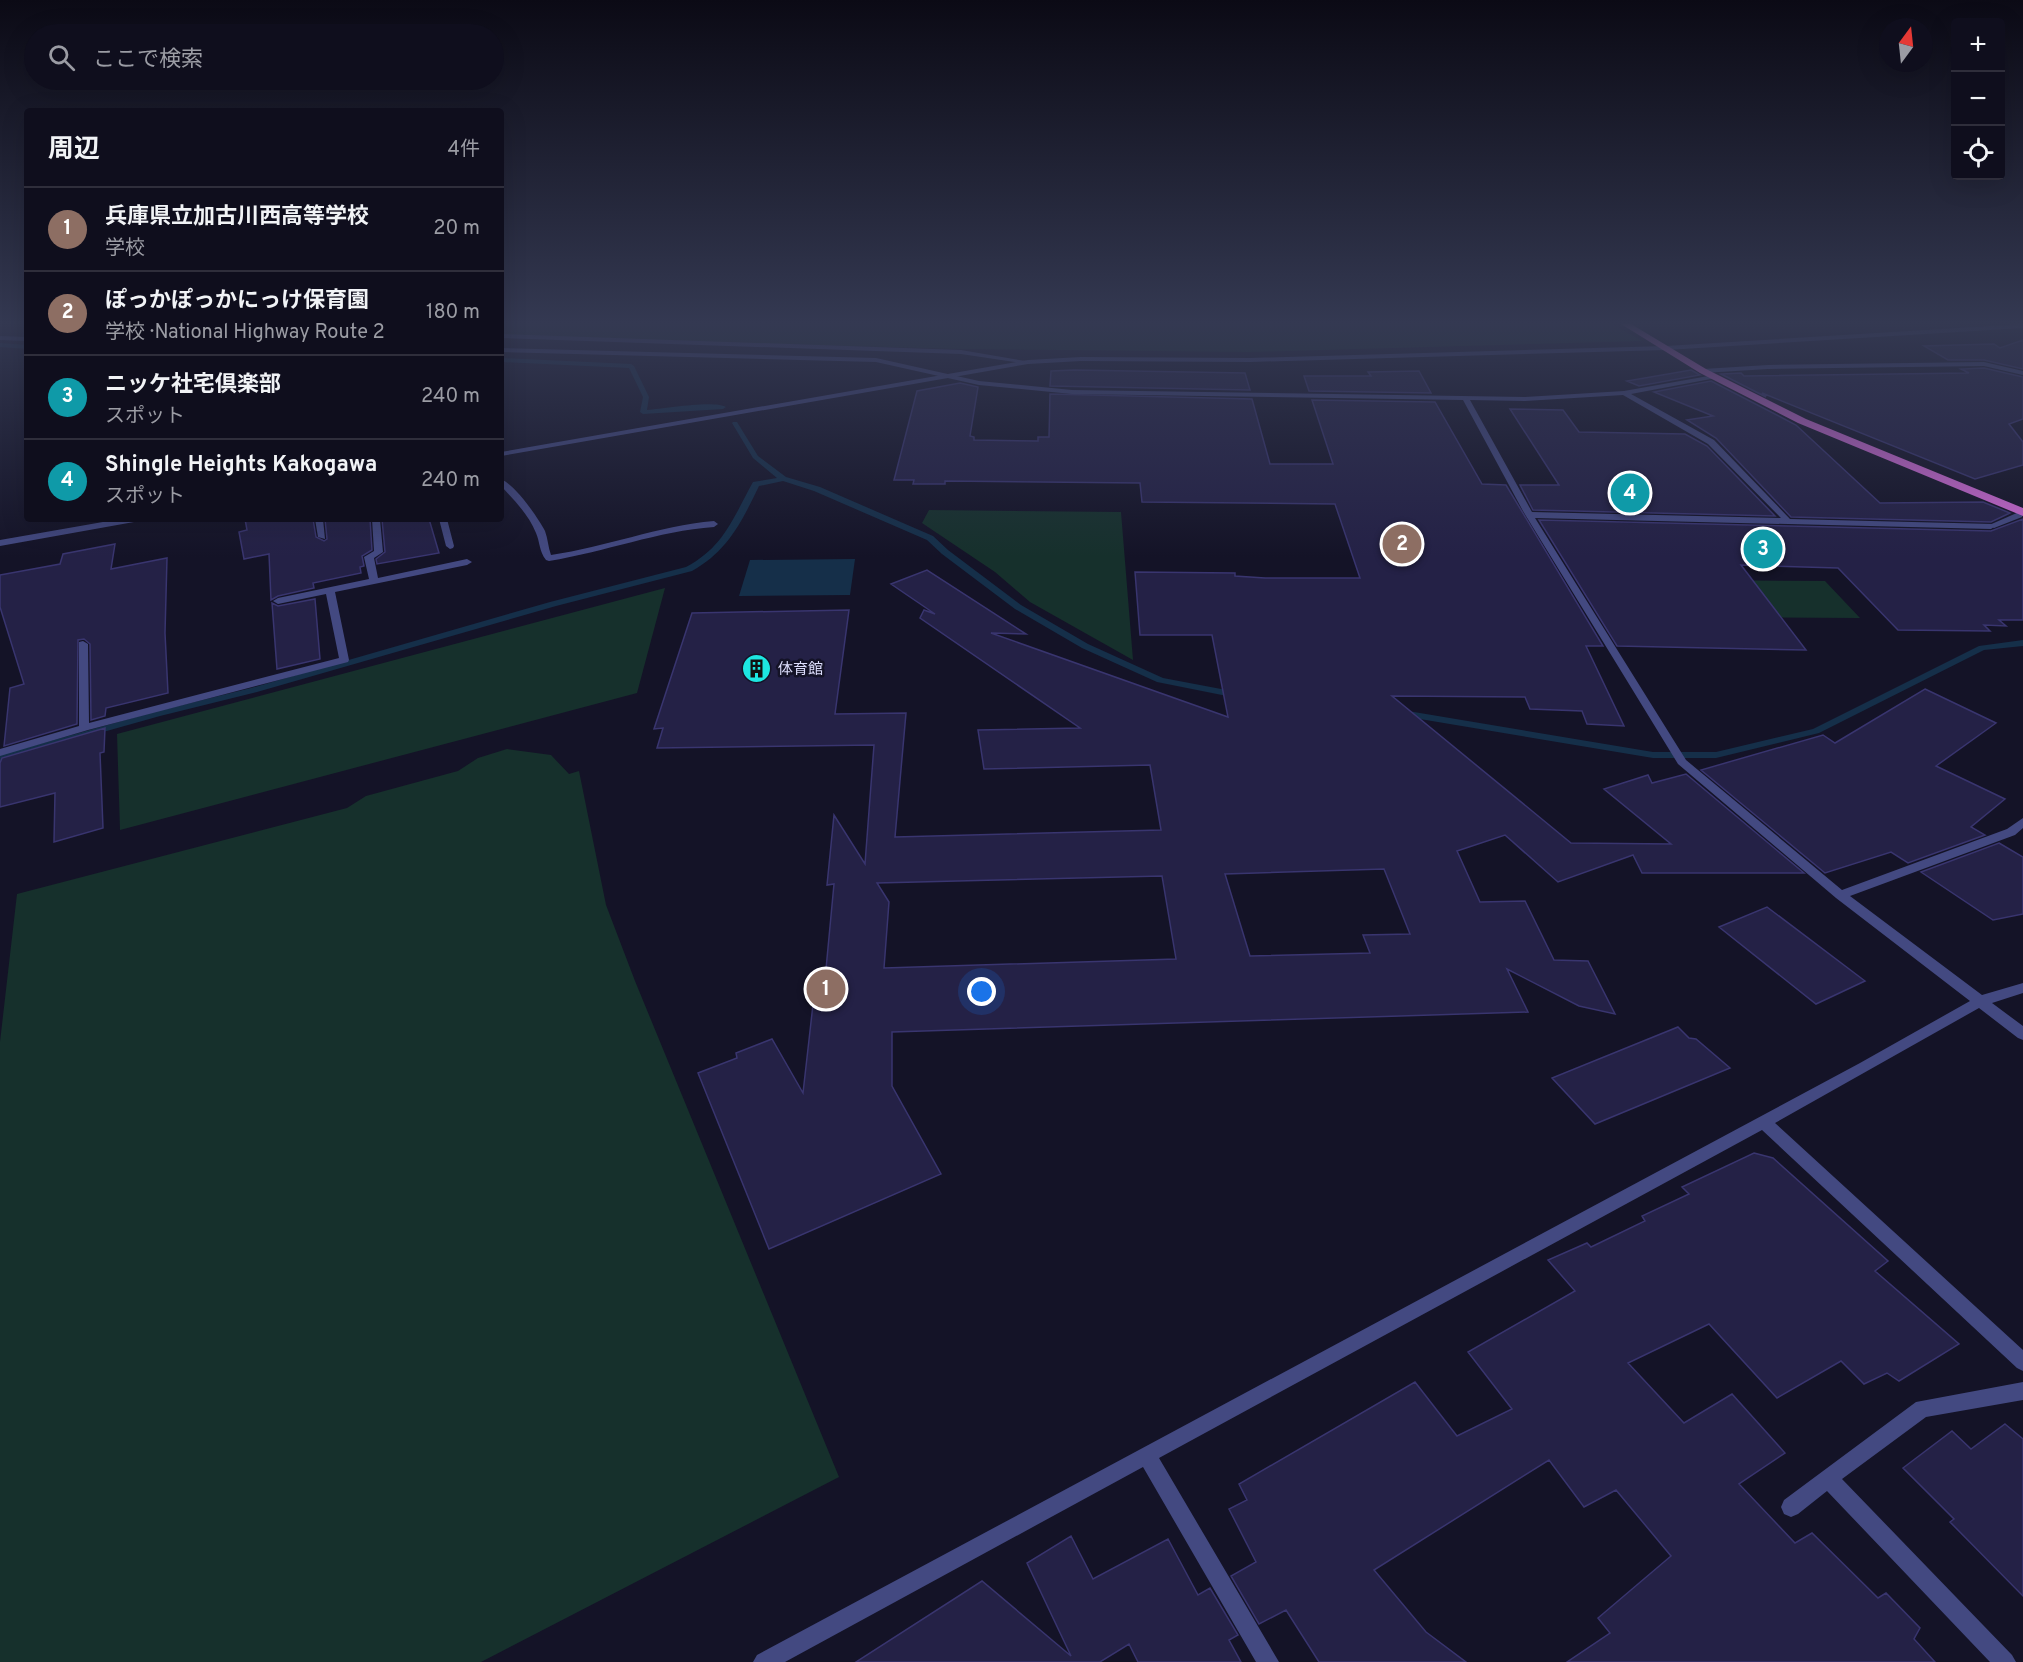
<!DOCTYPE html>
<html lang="ja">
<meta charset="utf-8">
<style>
:root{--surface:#0f0e1d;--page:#181726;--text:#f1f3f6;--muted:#9b9ca4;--line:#2f2e3b;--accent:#db2777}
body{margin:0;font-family:Overpass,"Noto Sans JP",sans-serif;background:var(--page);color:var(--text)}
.controls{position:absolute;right:18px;top:18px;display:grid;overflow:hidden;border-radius:6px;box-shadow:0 6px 24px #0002}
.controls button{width:54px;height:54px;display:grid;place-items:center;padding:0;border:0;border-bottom:2px solid var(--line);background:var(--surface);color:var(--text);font:30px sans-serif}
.compass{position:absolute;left:1879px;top:18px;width:54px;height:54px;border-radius:50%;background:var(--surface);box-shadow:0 6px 24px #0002;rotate:15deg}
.you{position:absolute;left:982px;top:992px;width:21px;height:21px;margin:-15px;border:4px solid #fff;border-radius:50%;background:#1a73e8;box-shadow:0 0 0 9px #1a73e833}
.badge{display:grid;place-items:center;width:39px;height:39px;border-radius:50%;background:var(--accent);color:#fff;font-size:20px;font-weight:700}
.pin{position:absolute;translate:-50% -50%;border:3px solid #fff;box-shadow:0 2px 6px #0006}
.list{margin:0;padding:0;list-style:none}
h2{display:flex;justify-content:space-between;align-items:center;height:78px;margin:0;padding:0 24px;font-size:26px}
h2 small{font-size:20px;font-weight:400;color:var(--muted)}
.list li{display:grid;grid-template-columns:39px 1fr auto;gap:18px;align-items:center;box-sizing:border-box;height:84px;padding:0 24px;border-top:2px solid var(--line)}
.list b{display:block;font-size:22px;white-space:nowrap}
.list p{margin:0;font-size:20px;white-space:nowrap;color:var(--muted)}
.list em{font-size:20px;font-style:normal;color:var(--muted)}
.icon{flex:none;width:33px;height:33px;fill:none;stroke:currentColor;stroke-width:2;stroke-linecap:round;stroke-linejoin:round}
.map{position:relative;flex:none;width:2023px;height:1662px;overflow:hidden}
.search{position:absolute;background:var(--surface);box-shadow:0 6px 24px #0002;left:24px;top:24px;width:480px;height:66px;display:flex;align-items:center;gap:15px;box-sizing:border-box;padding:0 21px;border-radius:33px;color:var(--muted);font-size:22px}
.panel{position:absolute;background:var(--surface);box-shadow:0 6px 24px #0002;left:24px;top:108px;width:480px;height:414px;border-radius:6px}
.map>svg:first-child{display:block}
.green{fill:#16302c}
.water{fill:#152f49}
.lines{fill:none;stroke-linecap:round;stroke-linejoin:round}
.stream{fill:#152f49;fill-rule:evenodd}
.building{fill:#242146;stroke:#39356f;stroke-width:1.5;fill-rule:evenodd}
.pedestrian{fill:#434981;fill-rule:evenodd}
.minor{fill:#434981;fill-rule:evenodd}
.tertiary{fill:#434981;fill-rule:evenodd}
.trunk{fill:#ce6ad4;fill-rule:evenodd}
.labels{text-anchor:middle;stroke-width:5;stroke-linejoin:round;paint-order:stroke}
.poi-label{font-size:15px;fill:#dcddfb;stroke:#141327;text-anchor:start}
</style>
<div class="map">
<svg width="2023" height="1662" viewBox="0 0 2023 1662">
<rect width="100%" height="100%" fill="#141327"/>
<path class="green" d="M501,324H1612L1642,341L1249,352L958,349L501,336Z
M929,510L1121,512L1133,660L1030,602L995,572L922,523Z
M1696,580L1825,581L1860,618L1725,617Z
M665,588L637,693L120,830L117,734Z
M507,749L551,755L569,774L579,771L606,905L635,981L839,1477L481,1662H0V1042L17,894L347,808L366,796L458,771L478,758Z"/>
<path class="water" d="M855,559L850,595L739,596L750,560Z"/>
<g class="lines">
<path class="stream" d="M0,343L27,345V349L0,347Z
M501,358L631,364L634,366L649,397L647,410C665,409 712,400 726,407L723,409L643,414L640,412L643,397L629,368L501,362Z
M733,422H737L758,456L786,477L820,487L933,536L948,550L1021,605L1088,644L1163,678L1237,692L1242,695L1237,698L1157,682L1082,648L1015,609L942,554L927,540L814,491L783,481L759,486C742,521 728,551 692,571L556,606L257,692L160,716L0,761V755L154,712L251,688L550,602L686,567C724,547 733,518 753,482L777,478L753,458L732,423Z
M2023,640V646L1984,650L1819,733L1716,758H1653L1402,716L1397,713L1402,710L1653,752H1716L1813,729L1979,646Z"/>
</g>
<path class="building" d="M2023,340V369L1984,360H1948L1924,346L1994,344L2000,348Z
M1984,368L2023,377V419L2009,424L2023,442V465L1975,479L1762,393L1766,397L1721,374L1741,373L1744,376L1969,373L1961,369Z
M1074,370L1245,373L1250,390L1050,386L1051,371Z
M1691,370L1700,375L1639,386L1627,381Z
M1419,371L1431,393L1309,391L1304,376H1371L1368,372Z
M1711,381L1796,425L1880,503L1983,502L2010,513L1991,522L1791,517L1716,438L1687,420L1713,416L1654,392Z
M960,383L978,387L970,436L974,437V440L1038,441V437H1049L1050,394L1252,399L1270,464H1333L1312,400L1435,402L1482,484L1506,485L1603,646H1586L1624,726L1587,724L1582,711L1530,709L1525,697L1392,696L1571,843L1671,844L1604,789L1648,775L1652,783L1686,774L1804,873H1642L1633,855L1558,882L1505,835L1457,851L1480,902L1525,901L1554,960L1588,961L1615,1014L1579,1006L1507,969L1528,1012L892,1032V1086L941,1174L769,1249L698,1073L737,1058L736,1053L772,1039L803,1093L817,969H826L834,884L827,885L834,815L865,864L874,745L657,748L663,728L654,729L692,613L849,610L835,714L906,713L895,837L1161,830L1150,765L984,769L978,730L1080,728L920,618L924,610L935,614L891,584L927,570L1026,634L991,633L1228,717L1212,635H1140L1135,572L1235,573V576L1265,578H1360L1335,504L1142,502L1140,483L945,481V484H913L914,480H894L917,391ZM1384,869L1410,934L1363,935L1370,953L1250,956L1225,874ZM1162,876L1176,959L884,968L889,902L877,883Z
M1510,409L1563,410L1579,432L1685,434L1707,446L1775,516L1533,510L1520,485H1559Z
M245,519H313L316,537L324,541L327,539L325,519H370L372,550L362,556L364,566L360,567L361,573L313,583L314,588L278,596L271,600L269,554L244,559L239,532L247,530Z
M382,519H429L439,553L377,564L376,559L385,552Z
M2023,519V620H1999L2006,626L1984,625L1990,631L1898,630L1838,568L1741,565L1806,650L1617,646L1539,520L1991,531Z
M115,544L111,569L167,558L165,633L168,693L106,708L105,716L91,720L90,644L84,639L78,640L77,724L4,746L10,688L24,684L0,607V575L60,564L63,554Z
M315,599L320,659L277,669L272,603L278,606Z
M1925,689L1996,723L1936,766L2005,799L1971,827L1985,835L1908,863L1891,852L1825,873L1701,770L1823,735L1835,743Z
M105,728L104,752L100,753L103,828L54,842L55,793L0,807V763L2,758Z
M1999,843L2023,857V914L1993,920L1921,872Z
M1767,907L1865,981L1816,1004L1719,927Z
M1678,1027L1689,1038L1696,1039L1730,1068L1595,1124L1552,1078Z
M1754,1153L1773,1158L1888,1261L1875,1271L1959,1344L1899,1381L1887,1373L1864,1384L1841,1361L1777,1398L1709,1324L1628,1363L1684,1423L1732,1394L1785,1453L1739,1484L1795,1543L1812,1533L1878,1598L1886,1593L1920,1628L1914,1639L1935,1662H1567L1610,1633L1598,1618L1671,1556L1616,1490L1584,1507L1549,1460L1374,1570L1426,1632L1466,1662H1319L1286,1610L1259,1624L1231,1576L1256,1562L1229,1509L1247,1500L1239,1484L1415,1382L1457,1436L1512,1409L1468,1352L1575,1291L1548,1260L1587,1243L1591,1247L1645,1221L1642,1216L1689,1194L1682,1187Z
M2005,1424L2023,1439V1596L1950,1522L1954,1519L1903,1468L1952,1431L1971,1449Z
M1071,1536L1093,1579L1168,1539L1198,1595L1210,1588L1238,1635L1229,1640L1241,1662H1138L1129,1644L1100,1662H856L982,1581L1071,1656L1027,1563Z"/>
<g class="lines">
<path class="pedestrian" d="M1984,362L2023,371V375L1984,366L1768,369L1703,373L1700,371L1703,369L1768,365Z
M2019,512L2023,515L2022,517L1994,528L1987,526Z"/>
<path class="minor" d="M501,334L961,350L1031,362L1028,364L961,354L501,338Z
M0,336L27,337V341L0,340Z
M501,348L876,358L979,381L1072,390L1525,397L1624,391L1714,375L1716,376V378L1631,394L1714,440L1790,519L1994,524L1995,526L1991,529L1535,518L1686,760L1842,890L2007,829L2023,818V828L2015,835L1850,896L1982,995L2023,983V993L1992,1003L2023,1026V1040L2018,1038L1979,1008L1775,1123L2023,1350V1371L2017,1368L1762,1130L1159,1458L1279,1662H1256L1143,1467L785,1662H753L757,1655L1860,1063L1970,1001L1836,898L1678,764L1523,511L1463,400L1072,394L979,385L876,362L501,352ZM1623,395L1708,444L1781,518L1532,512L1470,400L1525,401Z
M501,479C516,486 537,516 545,531C548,539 548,547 551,555C606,547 658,526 714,521L718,524L714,527C658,531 605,552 549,561L546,560C539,551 540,542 536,533C529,515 514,500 501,486Z
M315,519H323L325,539L318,537Z
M372,519H380L383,552L374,558L378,578L467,559L472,562L467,565L335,592L349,660L348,662L88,730L0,756V749L79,726V642L83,641L88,644L89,723L339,658L326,594L278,604L273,601L278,598L369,579L364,557L374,551Z
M439,519H447L454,546L453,548L450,549L446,546Z
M2023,1382V1400L1926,1417L1842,1479L2012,1655L2016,1662H1990L1827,1491L1798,1514L1791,1517L1784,1514L1781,1507L1784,1500L1916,1402Z"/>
<path class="tertiary" d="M2023,324V328L1666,350L1250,362L1081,361L1028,364L501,456V452L1028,360L1081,357L1250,358L1666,346Z
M120,519H138L134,522L0,546V540Z"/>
<path class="trunk" d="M1621,324H1631L1706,369L1806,419L2023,508V516L1798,423L1700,373Z"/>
</g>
<linearGradient id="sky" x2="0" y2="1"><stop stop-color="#0b0a15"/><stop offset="0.58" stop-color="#343952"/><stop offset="1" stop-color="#343952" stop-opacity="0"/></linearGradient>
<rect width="2023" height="557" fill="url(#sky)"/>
<defs>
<symbol id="building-disc" viewBox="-11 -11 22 22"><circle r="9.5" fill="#1de6e1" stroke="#141327"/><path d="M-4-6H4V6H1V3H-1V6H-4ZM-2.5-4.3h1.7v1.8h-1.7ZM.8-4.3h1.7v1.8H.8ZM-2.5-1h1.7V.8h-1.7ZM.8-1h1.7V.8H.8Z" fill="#111"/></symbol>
</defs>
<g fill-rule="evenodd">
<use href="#building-disc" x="740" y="652" width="33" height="33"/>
</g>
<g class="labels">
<g class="poi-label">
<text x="778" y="674">体育館</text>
</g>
</g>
</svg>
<div class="controls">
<button>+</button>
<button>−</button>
<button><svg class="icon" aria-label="locate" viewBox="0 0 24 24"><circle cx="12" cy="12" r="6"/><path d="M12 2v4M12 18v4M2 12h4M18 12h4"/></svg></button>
</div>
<svg class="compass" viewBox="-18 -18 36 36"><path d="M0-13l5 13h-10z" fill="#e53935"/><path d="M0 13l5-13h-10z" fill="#9b9ca4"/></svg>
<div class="you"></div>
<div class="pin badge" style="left:826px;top:989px;background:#8d6e63">1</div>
<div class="pin badge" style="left:1402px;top:544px;background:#8d6e63">2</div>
<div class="pin badge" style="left:1763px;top:549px;background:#0f9aa8">3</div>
<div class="pin badge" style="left:1630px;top:493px;background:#0f9aa8">4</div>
<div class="search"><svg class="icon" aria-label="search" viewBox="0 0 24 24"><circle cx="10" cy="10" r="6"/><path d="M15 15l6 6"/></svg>ここで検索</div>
<section class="panel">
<h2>周辺<small>4件</small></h2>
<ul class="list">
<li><span class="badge" style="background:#8d6e63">1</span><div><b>兵庫県立加古川西高等学校</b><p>学校</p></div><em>20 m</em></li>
<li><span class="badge" style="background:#8d6e63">2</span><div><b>ぽっかぽっかにっけ保育園</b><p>学校 · National Highway Route 2</p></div><em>180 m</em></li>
<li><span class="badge" style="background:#0f9aa8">3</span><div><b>ニッケ社宅倶楽部</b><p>スポット</p></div><em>240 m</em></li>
<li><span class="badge" style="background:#0f9aa8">4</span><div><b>Shingle Heights Kakogawa</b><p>スポット</p></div><em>240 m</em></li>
</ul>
</section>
</div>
